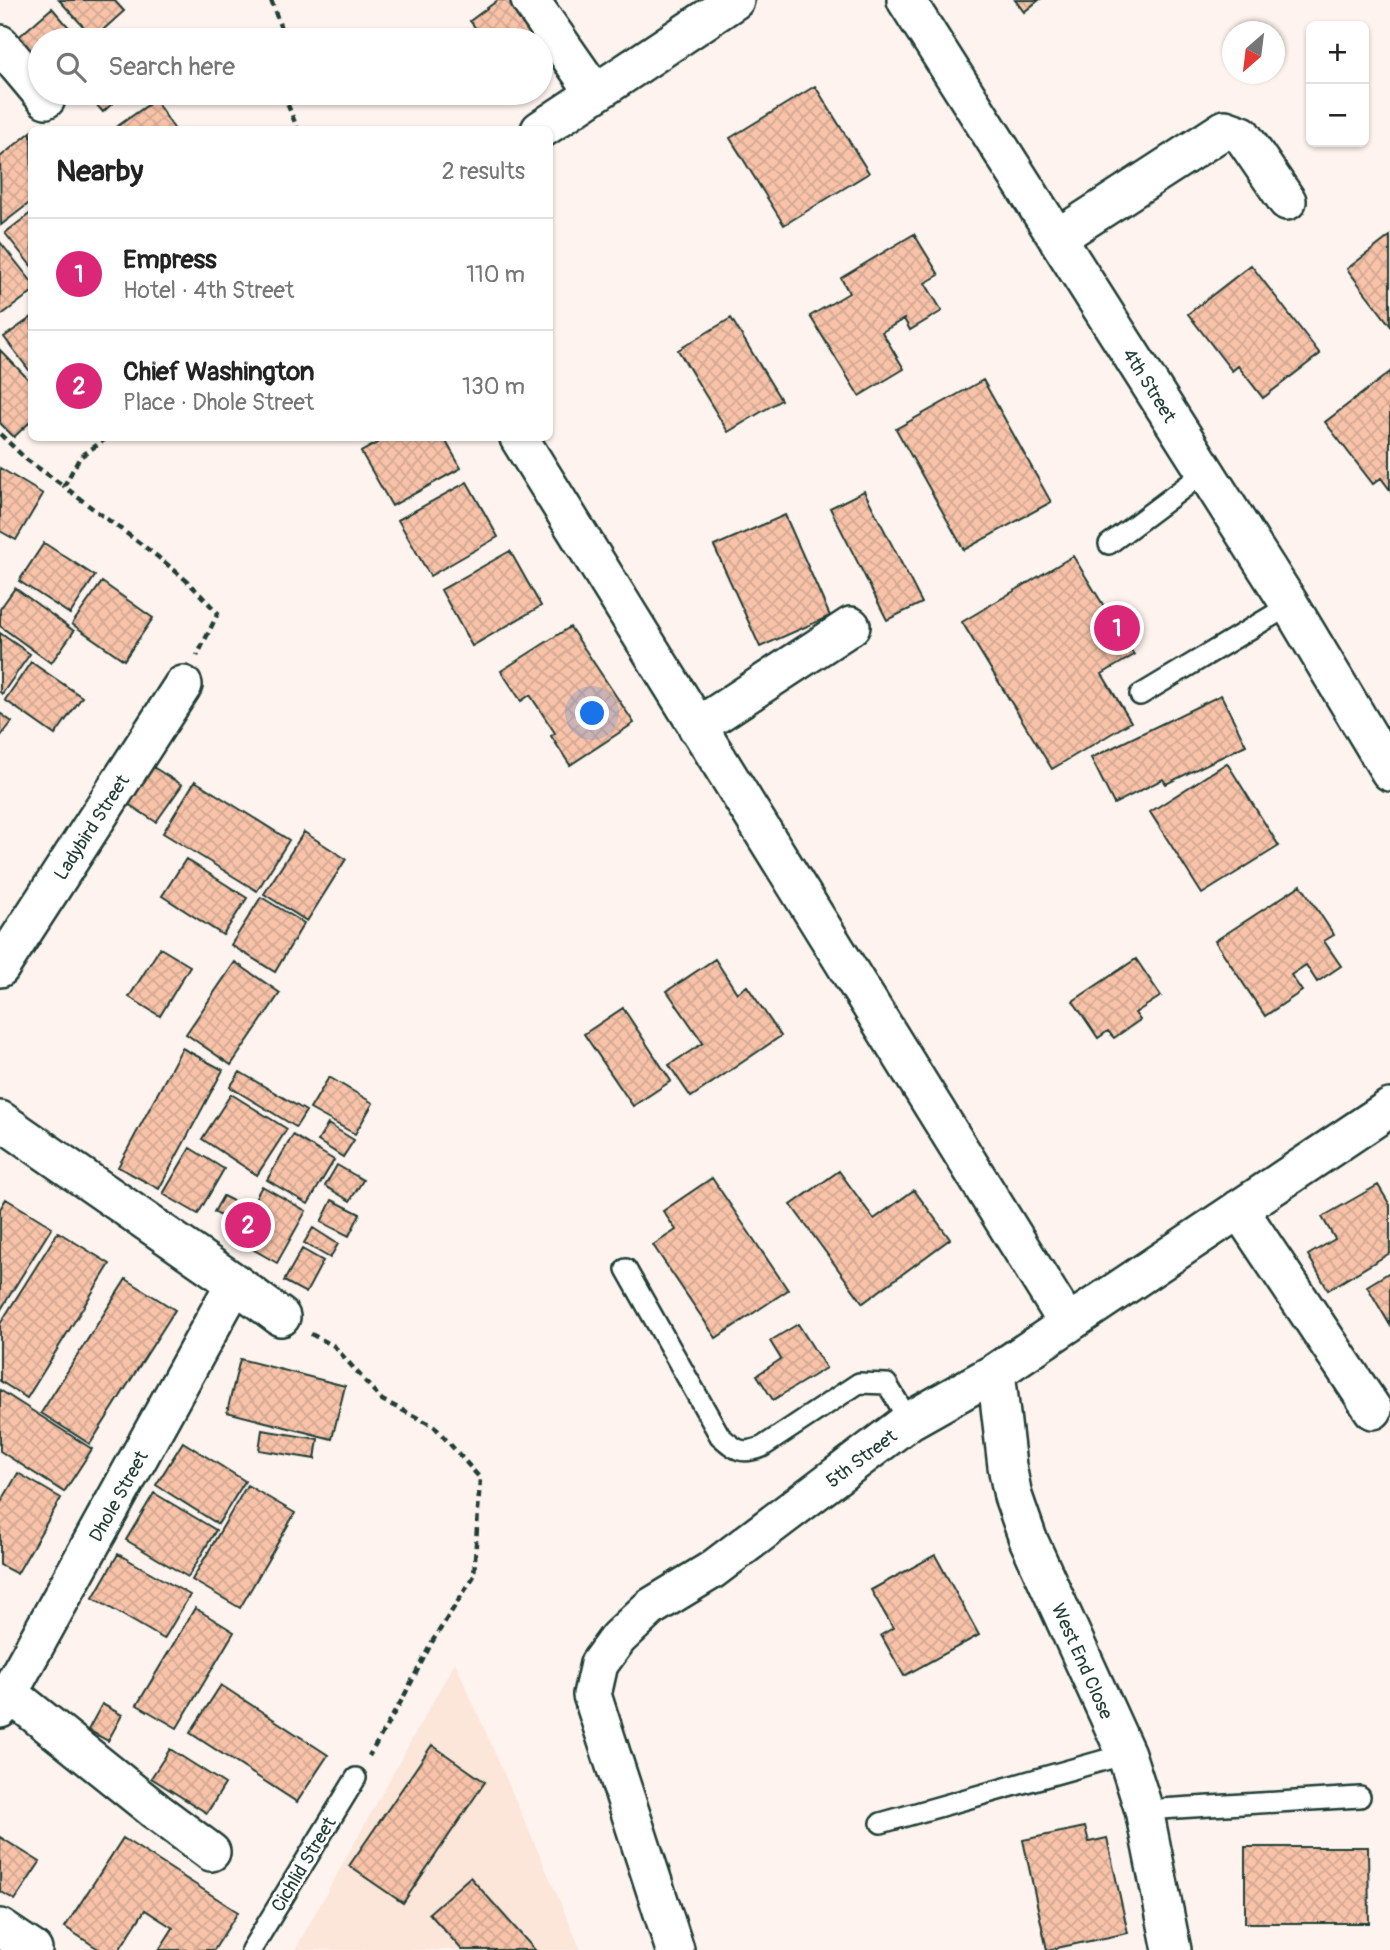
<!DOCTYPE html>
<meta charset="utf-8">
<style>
:root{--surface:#fff;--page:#f6f6f6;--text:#222;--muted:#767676;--line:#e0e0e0;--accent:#db2777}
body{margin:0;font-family:Pangolin,sans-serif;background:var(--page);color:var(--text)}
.controls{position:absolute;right:21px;top:21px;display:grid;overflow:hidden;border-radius:10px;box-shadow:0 2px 5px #0004}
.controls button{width:63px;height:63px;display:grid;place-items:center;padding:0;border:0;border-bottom:2px solid var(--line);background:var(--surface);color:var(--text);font:35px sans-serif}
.compass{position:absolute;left:1222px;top:21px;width:63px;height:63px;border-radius:50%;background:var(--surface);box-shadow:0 2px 5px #0004;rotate:208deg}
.you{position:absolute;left:593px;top:714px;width:24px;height:24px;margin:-18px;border:5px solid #fff;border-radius:50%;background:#1a73e8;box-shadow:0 0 0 10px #1a73e833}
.badge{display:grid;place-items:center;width:46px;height:46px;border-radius:50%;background:var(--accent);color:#fff;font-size:23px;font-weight:700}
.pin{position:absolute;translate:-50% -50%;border:4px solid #fff;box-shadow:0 2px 7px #0006}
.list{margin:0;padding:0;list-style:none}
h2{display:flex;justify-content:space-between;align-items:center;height:91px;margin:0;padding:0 28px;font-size:30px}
h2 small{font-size:23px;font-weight:400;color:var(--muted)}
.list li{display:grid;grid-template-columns:46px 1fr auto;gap:21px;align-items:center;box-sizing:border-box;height:112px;padding:0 28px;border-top:2px solid var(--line)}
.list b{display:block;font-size:26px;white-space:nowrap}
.list p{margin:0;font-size:23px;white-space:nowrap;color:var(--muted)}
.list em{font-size:23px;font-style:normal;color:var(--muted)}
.icon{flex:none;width:38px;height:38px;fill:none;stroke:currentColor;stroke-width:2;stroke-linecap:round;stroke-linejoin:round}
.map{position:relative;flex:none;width:1390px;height:1950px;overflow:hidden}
.search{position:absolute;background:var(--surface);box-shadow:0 2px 5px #0004;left:28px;top:28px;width:525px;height:77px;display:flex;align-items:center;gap:18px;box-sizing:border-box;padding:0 24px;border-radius:38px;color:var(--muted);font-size:26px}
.panel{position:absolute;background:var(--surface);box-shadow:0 2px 5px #0004;left:28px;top:126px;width:525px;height:315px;border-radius:10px}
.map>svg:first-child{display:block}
.built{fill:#fce5d9}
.building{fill:url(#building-cross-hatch);stroke:#1f3d34;stroke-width:2}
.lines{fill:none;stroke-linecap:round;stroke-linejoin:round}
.service-casing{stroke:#1f3d34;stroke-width:24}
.minor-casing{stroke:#1f3d34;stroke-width:42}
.path{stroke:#1f3d34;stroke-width:4.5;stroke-dasharray:7 5;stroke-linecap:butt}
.service{stroke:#fff;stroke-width:19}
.minor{stroke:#fff;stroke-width:37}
.labels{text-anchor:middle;stroke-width:6;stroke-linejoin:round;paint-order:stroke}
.street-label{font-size:19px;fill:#1f3d34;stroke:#fff}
</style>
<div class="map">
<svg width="1390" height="1950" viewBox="0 0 1390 1950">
<defs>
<pattern id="building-cross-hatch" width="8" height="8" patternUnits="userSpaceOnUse" patternTransform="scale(1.75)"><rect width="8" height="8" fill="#f8c3a9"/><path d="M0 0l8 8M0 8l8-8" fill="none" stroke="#d4a892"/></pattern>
</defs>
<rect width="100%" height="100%" fill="#fef3ee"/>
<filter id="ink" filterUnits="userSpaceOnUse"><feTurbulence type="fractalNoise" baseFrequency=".0143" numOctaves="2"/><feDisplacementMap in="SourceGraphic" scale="14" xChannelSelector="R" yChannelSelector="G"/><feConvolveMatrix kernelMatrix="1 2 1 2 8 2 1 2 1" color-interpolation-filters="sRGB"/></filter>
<g filter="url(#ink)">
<path class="built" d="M455,1662L581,1950H295Z"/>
<path class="building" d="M59,0H114L124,11L94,38Z
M498,0H518L540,28L524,40H485L470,21Z
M1015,0H1039L1024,12Z
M52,8L80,40H40V71L14,41Z
M815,86L869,173L784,225L730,138Z
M88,93H108L115,101L103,112L87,94Z
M155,100L175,130H112Z
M31,132L32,201L1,225L0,157Z
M32,212V267L5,233Z
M914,234L939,275L925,283L942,311L910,330L904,319L882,332L904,369L859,396L810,316L849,293L841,278Z
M1390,236V325L1347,269Z
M0,242L32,282V292L0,316Z
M1251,265L1320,354L1263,398L1238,366L1232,371L1188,314Z
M32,317V374L4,337Z
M731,318L781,400L728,432L678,350Z
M0,350L32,383V420L14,437L0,423Z
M1390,372V490L1381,478L1373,484L1325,422Z
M983,380L1051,502L964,550L896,429Z
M386,438H444L461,468L392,506L361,452Z
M0,468L43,494L16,540L0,531Z
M467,482L498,537L430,576L398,520Z
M864,491L922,603L887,620L830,508Z
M785,515L830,616L760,647L714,546Z
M44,543L95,576L70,614L19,581Z
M510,551L541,606L472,646L441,590Z
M1073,556L1134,655L1102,674L1131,722L1052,769L962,622Z
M102,582L153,618L124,660L72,624Z
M15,588L74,631L51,663L0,626V609Z
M570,627L634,723L570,765L551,736L555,733L530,695L521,701L501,671Z
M0,633L30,654L2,694L0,692Z
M31,662L82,697L55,735L5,700Z
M1221,695L1246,745L1166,784L1163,779L1114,804L1091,758Z
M0,713L12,722L0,737Z
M1227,763L1279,846L1202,894L1150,812Z
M153,767L182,785L156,822L128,804Z
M195,781L289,840L257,891L163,833Z
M304,832L346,859L307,921L264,894Z
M186,859L247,898L223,935L162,896Z
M1301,885L1334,935L1324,941L1341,966L1317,982L1306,965L1291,975L1302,991L1265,1016L1215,941Z
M261,897L304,923L275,972L231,945Z
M160,948L190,966L160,1016L129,997Z
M715,959L737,993L747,986L781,1036L691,1097L669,1065L703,1043L667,991Z
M1136,959L1161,996L1135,1013L1140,1020L1114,1038L1108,1031L1098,1038L1073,1001Z
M235,962L280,993L231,1065L186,1034Z
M623,1008L671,1081L633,1106L584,1034Z
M182,1048L223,1070L159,1189L118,1167Z
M240,1072L306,1111L296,1127L230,1087Z
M329,1077L373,1103L355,1134L310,1109Z
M231,1094L287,1129L257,1175L202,1139Z
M328,1124L354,1140L343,1157L318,1141Z
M293,1135L334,1160L308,1204L267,1180Z
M190,1148L224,1169L198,1214L163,1194Z
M337,1165L363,1180L350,1201L325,1186Z
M839,1171L874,1219L914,1190L950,1239L863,1303L791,1205Z
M712,1178L788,1290L716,1338L653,1245L676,1230L663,1211Z
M1378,1185L1390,1205V1253L1328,1290L1308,1255L1335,1239L1322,1217Z
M262,1186L306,1211L277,1263L233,1238Z
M223,1196L237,1203L227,1220L214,1212Z
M6,1199L52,1227L0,1311V1209Z
M332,1200L360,1214L349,1236L321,1222Z
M313,1228L338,1244L330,1258L304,1243Z
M58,1232L110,1264L27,1398L0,1381V1324Z
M302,1249L323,1261L306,1293L284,1281Z
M1390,1272V1325L1367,1286Z
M126,1279L175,1310L90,1444L41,1413Z
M798,1324L826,1368L773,1400L757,1375L781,1359L770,1341Z
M240,1359L345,1386L332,1439L227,1412Z
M0,1390L92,1449L64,1492L0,1451Z
M262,1430L318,1439L315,1459L259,1450Z
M183,1442L245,1481L218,1524L156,1485Z
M18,1473L61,1498L17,1574L0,1565V1504Z
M247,1485L295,1513L240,1608L192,1580Z
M154,1493L216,1530L188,1577L126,1540Z
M118,1554L190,1595L164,1639L93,1598Z
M935,1555L979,1635L904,1676L881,1635L893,1628L871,1590Z
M195,1608L234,1632L177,1728L137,1705Z
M221,1685L328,1755L297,1802L190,1733Z
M102,1704L122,1715L108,1741L88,1730Z
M432,1745L485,1782L403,1903L349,1866Z
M170,1749L225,1784L207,1813L151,1778Z
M1085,1827L1089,1842L1107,1838L1128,1933L1047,1950L1023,1840Z
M0,1837L40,1862L15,1900L0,1891Z
M123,1838L238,1912L214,1950H159L173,1928L145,1910L119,1950H100L65,1927Z
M1245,1847H1368L1369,1923H1245Z
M470,1877L535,1950H462L429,1913Z"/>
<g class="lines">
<defs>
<path id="service" d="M1109,544L1205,472
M1140,695L1290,605
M626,1269L720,1436C736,1450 741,1455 762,1447L859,1383L887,1384L909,1421
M1144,1810L1360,1797
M881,1823L1126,1754
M251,1950L356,1778"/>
<path id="minor" d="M530,0L595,93
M906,0L1290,605L1390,772
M0,44L46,99
M540,130L735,0
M1057,238L1225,129L1242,135L1287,201
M519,438L1068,1324
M697,727L851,626
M0,968L183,685
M0,1120L235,1283L281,1317
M1239,1209L1373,1410
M996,1372L1007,1466L1013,1496L1028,1539L1126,1754L1144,1810L1172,1950
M9,1693L156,1811L211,1852
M0,1709L235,1283
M0,1928L33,1950
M675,1950L592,1695L599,1664L618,1638L651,1607L712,1570L909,1421L996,1372L1390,1108"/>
</defs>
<use href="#service" class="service-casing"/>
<use href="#minor" class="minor-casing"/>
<path class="path" d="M271,0L285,40
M283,93L298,130
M0,434L27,460L64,486
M107,438L80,457L64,486C104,519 149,547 188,582C198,592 208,603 218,613L197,656
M311,1334L334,1346L382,1400L434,1426L480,1478L474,1576L432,1642L403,1698L369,1756"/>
<use href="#service" class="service"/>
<use href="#minor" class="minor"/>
</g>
</g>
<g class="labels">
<g class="street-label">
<text transform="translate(1150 385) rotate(58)" y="7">4th Street</text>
<text transform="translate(91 827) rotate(-57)" y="7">Ladybird Street</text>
<text transform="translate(861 1458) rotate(-37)" y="7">5th Street</text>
<text transform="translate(118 1496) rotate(-61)" y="7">Dhole Street</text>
<text transform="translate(1083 1661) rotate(66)" y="7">West End Close</text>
<text transform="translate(303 1864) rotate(-59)" y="7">Cichlid Street</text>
</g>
</g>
</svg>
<div class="controls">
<button>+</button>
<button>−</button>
</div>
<svg class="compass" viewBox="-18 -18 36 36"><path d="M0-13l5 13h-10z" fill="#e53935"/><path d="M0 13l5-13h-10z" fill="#767676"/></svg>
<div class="you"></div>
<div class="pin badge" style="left:1117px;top:628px">1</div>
<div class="pin badge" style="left:248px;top:1225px">2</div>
<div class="search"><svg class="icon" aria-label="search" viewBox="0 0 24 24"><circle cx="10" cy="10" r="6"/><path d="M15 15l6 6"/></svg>Search here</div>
<section class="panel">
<h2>Nearby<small>2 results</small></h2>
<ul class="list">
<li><span class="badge">1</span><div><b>Empress</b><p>Hotel · 4th Street</p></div><em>110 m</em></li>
<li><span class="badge">2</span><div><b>Chief Washington</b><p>Place · Dhole Street</p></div><em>130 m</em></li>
</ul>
</section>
</div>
